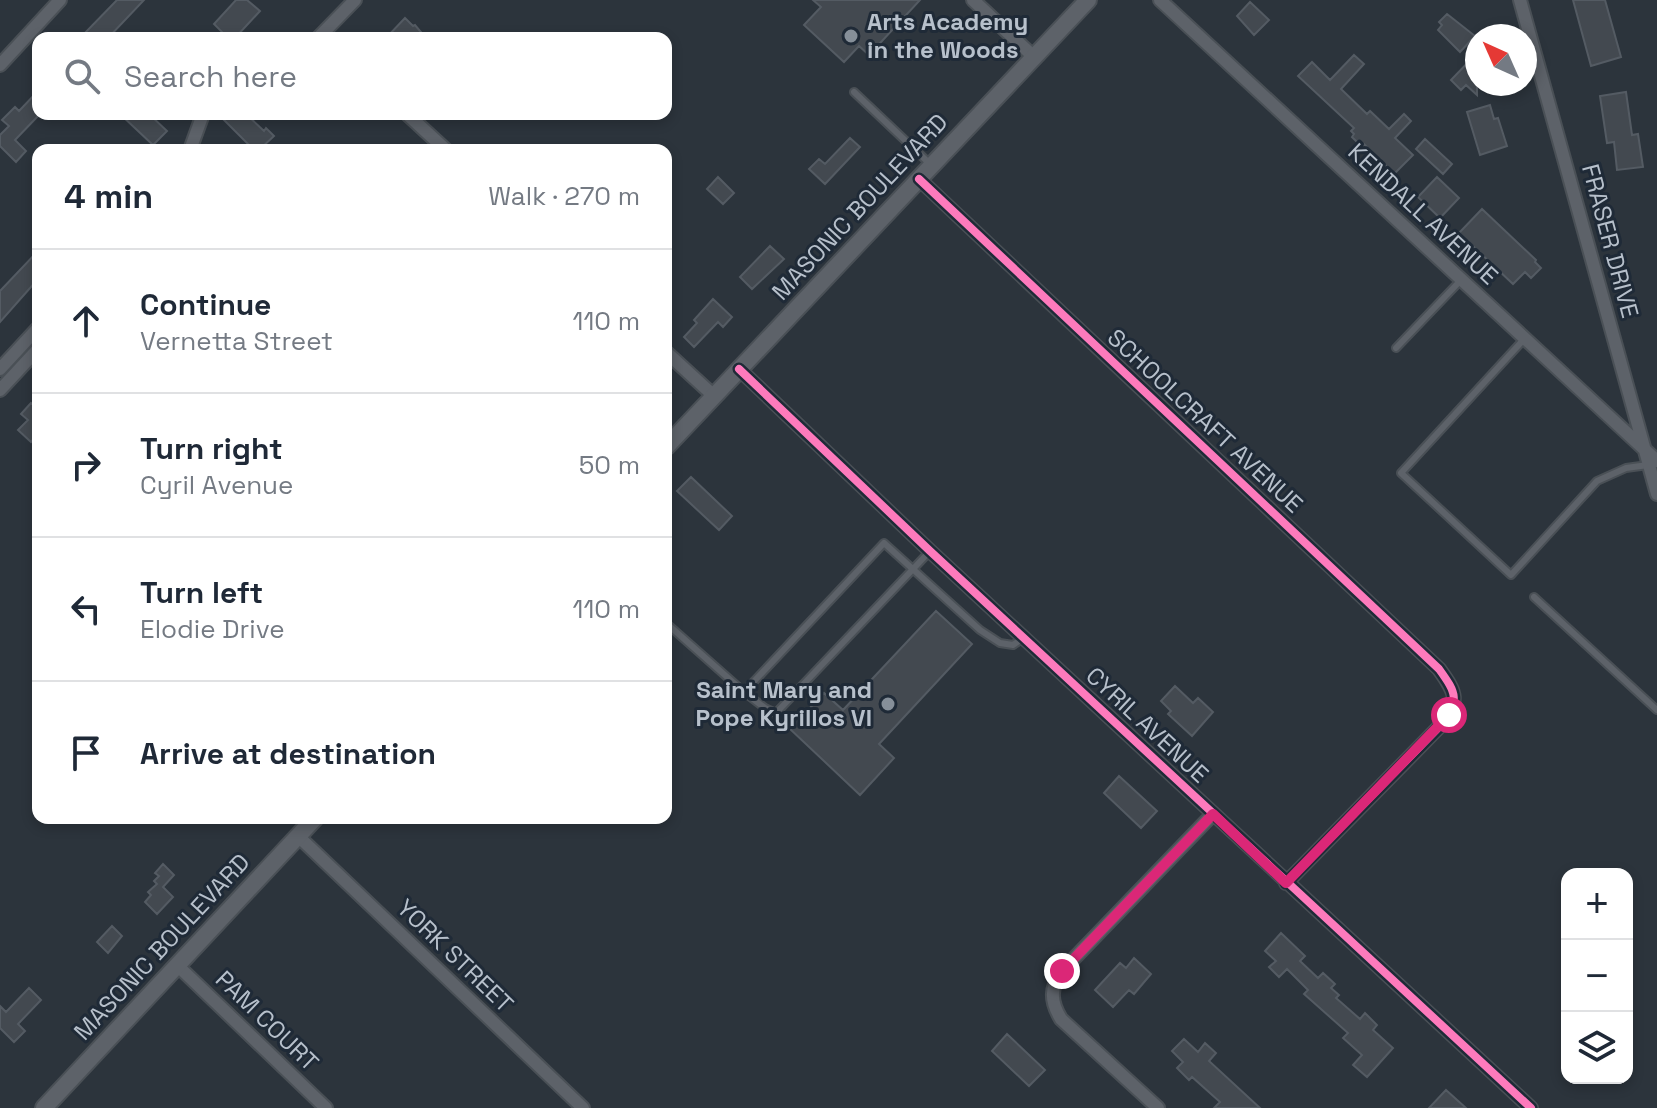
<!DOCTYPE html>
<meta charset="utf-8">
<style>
:root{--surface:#fff;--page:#f6f6f7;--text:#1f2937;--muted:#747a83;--line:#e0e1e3}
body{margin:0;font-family:"Space Grotesk",sans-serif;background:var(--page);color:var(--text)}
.controls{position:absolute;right:24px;bottom:24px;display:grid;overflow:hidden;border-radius:16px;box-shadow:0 4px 12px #0003}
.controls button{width:72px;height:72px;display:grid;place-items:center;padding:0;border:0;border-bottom:2px solid var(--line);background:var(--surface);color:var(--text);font:40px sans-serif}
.compass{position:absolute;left:1465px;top:24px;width:72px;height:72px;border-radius:50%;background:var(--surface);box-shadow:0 4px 12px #0003;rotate:315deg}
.stop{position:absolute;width:24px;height:24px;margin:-18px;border:6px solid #db2777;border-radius:50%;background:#fff}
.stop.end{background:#db2777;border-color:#fff;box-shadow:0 2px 8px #0008}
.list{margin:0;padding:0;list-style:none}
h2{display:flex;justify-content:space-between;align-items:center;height:104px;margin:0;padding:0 32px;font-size:34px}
h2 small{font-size:26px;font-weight:400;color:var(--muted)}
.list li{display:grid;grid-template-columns:52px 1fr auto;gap:24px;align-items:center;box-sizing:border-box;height:144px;padding:0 32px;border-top:2px solid var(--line)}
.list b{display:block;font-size:30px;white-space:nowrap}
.list p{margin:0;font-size:26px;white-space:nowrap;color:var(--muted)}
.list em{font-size:26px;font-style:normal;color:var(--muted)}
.icon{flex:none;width:44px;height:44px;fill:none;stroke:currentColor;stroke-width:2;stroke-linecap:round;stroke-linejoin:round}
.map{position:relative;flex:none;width:1657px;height:1108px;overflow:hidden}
.search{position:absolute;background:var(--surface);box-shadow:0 4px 12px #0003;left:32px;top:32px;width:640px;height:88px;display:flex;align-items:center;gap:20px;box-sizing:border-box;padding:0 28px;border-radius:16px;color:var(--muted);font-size:30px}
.panel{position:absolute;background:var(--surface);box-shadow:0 4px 12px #0003;left:32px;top:144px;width:640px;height:680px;border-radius:16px}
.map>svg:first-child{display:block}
.building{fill:#434950;stroke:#545b63;stroke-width:2}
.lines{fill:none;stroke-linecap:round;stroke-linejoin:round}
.service-casing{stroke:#4a5056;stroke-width:10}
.minor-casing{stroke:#4a5056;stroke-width:16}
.tertiary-casing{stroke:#4a5056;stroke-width:20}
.service{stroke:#5d6269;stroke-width:6}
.minor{stroke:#5d6269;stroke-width:12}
.tertiary{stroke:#5d6269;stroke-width:16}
.cycleway-casing{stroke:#1f2a37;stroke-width:13}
.cycleway{stroke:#fd7abc;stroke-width:8}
.route{stroke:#db2777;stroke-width:10}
.poi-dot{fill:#868f99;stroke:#1f2a37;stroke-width:3}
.labels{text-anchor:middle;stroke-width:6;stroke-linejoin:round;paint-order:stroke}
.poi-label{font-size:24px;font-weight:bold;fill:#b7c0cb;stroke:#1f2a37;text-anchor:start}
.street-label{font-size:24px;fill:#b7c0cb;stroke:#1f2a37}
</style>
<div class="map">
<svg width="1657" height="1108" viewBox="0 0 1657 1108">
<rect width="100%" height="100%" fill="#2c343c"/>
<path class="building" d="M117,0H144L108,38H80Z
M236,0H247L260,11L235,38H228L214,24Z
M813,0H920L869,55L859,46L844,62L804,25L821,7Z
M1573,0H1605L1621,57L1591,66Z
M1250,2L1269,20L1254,35L1237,16Z
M1447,14L1475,36L1460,52L1438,30L1442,25L1439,22Z
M405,18L413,26L415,25L426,38H386Z
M1477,53V95L1466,85L1461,90L1451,80Z
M1354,55L1364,64L1341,89L1367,114L1370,111L1389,129L1404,114L1411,121L1395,138L1413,155L1394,174L1364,144L1362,147L1352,137L1354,134L1351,131L1354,128L1298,76L1312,62L1330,80Z
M38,91V116L15,140L26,151L16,162L0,146V135L9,126L2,120L15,107L19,111Z
M1626,92L1632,135L1638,134L1643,167L1617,170L1614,142L1607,143L1600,96Z
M1490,105L1494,119L1498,118L1507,146L1480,155L1467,112Z
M120,114H149L167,131L153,145Z
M218,114H246L264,131L266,128L274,136L259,150H254Z
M850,138L860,147L825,184L809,169L819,159L825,164Z
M1425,139L1452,164L1443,174L1416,149Z
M718,177L734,193L723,204L707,189Z
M1437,177L1459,198L1440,218L1418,197Z
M1482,209L1536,260L1535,262L1541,268L1531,278L1525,272L1513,284L1459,233Z
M770,246L784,259L752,289L740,277Z
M38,251V279L0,322V291Z
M713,299L732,317L723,327L718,322L694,347L684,337L697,323L694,320Z
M31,403L38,409V434L31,442L18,430L28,420L21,414Z
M691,477L732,516L719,530L677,491Z
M936,611L972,644L879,744L894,758L860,795L790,729L824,693L843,710Z
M1175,686L1193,703L1198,698L1213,712L1192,736L1168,714L1171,711L1161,701Z
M1119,776L1157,811L1141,828L1104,793Z
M163,864L174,875L163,887L173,897L157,914L145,902L151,895L148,892L157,884L154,881L159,876L155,873Z
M112,926L122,936L108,953L97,942Z
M1281,933L1305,956L1300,961L1318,978L1323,973L1335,984L1331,988L1339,995L1336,998L1360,1019L1365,1013L1377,1025L1373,1030L1393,1048L1367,1077L1353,1065L1362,1055L1343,1038L1348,1033L1304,994L1308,990L1287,969L1279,977L1269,967L1276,961L1265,951Z
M1134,958L1151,974L1134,994L1129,990L1113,1007L1095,990L1120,963L1126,968Z
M29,988L41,1000L18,1024L25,1031L14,1042L0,1028V1006L6,1012Z
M1007,1034L1045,1070L1029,1086L992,1051Z
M1184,1039L1198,1052L1205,1043L1216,1053L1209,1061L1260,1108H1214L1220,1102L1192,1077L1189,1080L1177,1068L1183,1062L1172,1051Z
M1446,1090L1466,1108H1429Z"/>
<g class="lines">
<defs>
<path id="service" d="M854,92L929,163
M1526,337L1401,473L1511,575L1597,481L1626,468L1648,465
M1396,348L1461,280
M930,551L914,568L776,713L765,708L744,692L884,543L980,630L1000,643L1013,645L1022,639
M1534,597L1657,710
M666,623L744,692"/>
<path id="minor" d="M973,0L1034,57
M1160,0L1657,461
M1520,0L1657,494
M318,38L355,0
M0,65L60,0
M407,114L446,150
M190,150L203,114
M919,179L1439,669C1457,694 1460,700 1440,726L1286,883
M666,352L714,396
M0,369L38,328
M739,369L930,551L1531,1108
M0,390L38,349
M298,836L583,1108
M178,966L326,1108
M1158,1108L1061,1019C1050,1001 1050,988 1062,971L1213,814"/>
<path id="tertiary" d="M666,447L1088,0
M44,1108L315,818"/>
</defs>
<use href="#service" class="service-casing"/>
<use href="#minor" class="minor-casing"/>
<use href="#tertiary" class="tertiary-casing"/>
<use href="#service" class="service"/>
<use href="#minor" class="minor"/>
<use href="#tertiary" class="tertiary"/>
<defs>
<path id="cycleway" d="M919,179L1439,669C1457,694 1460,700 1440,726L1286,883
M739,369L930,551L1531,1108"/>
</defs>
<use href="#cycleway" class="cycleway-casing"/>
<use href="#cycleway" class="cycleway"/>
</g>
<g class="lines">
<path class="route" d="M1062,971L1213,814L1286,883L1449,715"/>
</g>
<g class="poi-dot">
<circle cx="851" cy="36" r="8"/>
<circle cx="888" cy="704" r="8"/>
</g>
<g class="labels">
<g class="poi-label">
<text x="867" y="30">Arts Academy<tspan x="867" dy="28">in the Woods</tspan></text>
<text x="872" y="698" text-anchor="end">Saint Mary and<tspan x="872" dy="28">Pope Kyrillos VI</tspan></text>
</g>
<g class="street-label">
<text transform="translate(860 207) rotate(-47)" y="8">MASONIC BOULEVARD</text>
<text transform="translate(1423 214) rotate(43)" y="8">KENDALL AVENUE</text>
<text transform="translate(1610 241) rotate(75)" y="8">FRASER DRIVE</text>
<text transform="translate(1205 421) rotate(43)" y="8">SCHOOLCRAFT AVENUE</text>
<text transform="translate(1147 725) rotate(43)" y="8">CYRIL AVENUE</text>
<text transform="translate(162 947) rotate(-47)" y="8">MASONIC BOULEVARD</text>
<text transform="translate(455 956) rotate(44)" y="8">YORK STREET</text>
<text transform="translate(267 1021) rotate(44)" y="8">PAM COURT</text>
</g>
</g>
</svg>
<div class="controls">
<button>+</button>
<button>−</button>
<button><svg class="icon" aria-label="layers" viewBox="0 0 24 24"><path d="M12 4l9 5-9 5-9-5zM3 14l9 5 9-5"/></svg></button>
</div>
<svg class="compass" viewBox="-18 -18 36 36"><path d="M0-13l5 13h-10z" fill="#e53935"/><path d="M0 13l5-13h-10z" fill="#747a83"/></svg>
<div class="stop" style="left:1449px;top:715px"></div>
<div class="stop end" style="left:1062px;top:971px"></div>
<div class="search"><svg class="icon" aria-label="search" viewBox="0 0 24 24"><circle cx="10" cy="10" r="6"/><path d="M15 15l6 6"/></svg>Search here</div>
<section class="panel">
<h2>4 min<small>Walk · 270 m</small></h2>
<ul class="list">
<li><svg class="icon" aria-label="ahead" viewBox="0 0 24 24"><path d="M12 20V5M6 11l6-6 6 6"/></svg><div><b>Continue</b><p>Vernetta Street</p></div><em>110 m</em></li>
<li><svg class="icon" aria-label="right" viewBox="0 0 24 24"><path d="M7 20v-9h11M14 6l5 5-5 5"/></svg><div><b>Turn right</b><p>Cyril Avenue</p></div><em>50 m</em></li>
<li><svg class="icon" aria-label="left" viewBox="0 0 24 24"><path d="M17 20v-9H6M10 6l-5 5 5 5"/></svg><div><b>Turn left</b><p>Elodie Drive</p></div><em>110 m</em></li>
<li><svg class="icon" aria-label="arrive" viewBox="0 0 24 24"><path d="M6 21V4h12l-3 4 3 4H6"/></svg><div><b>Arrive at destination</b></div></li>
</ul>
</section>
</div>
